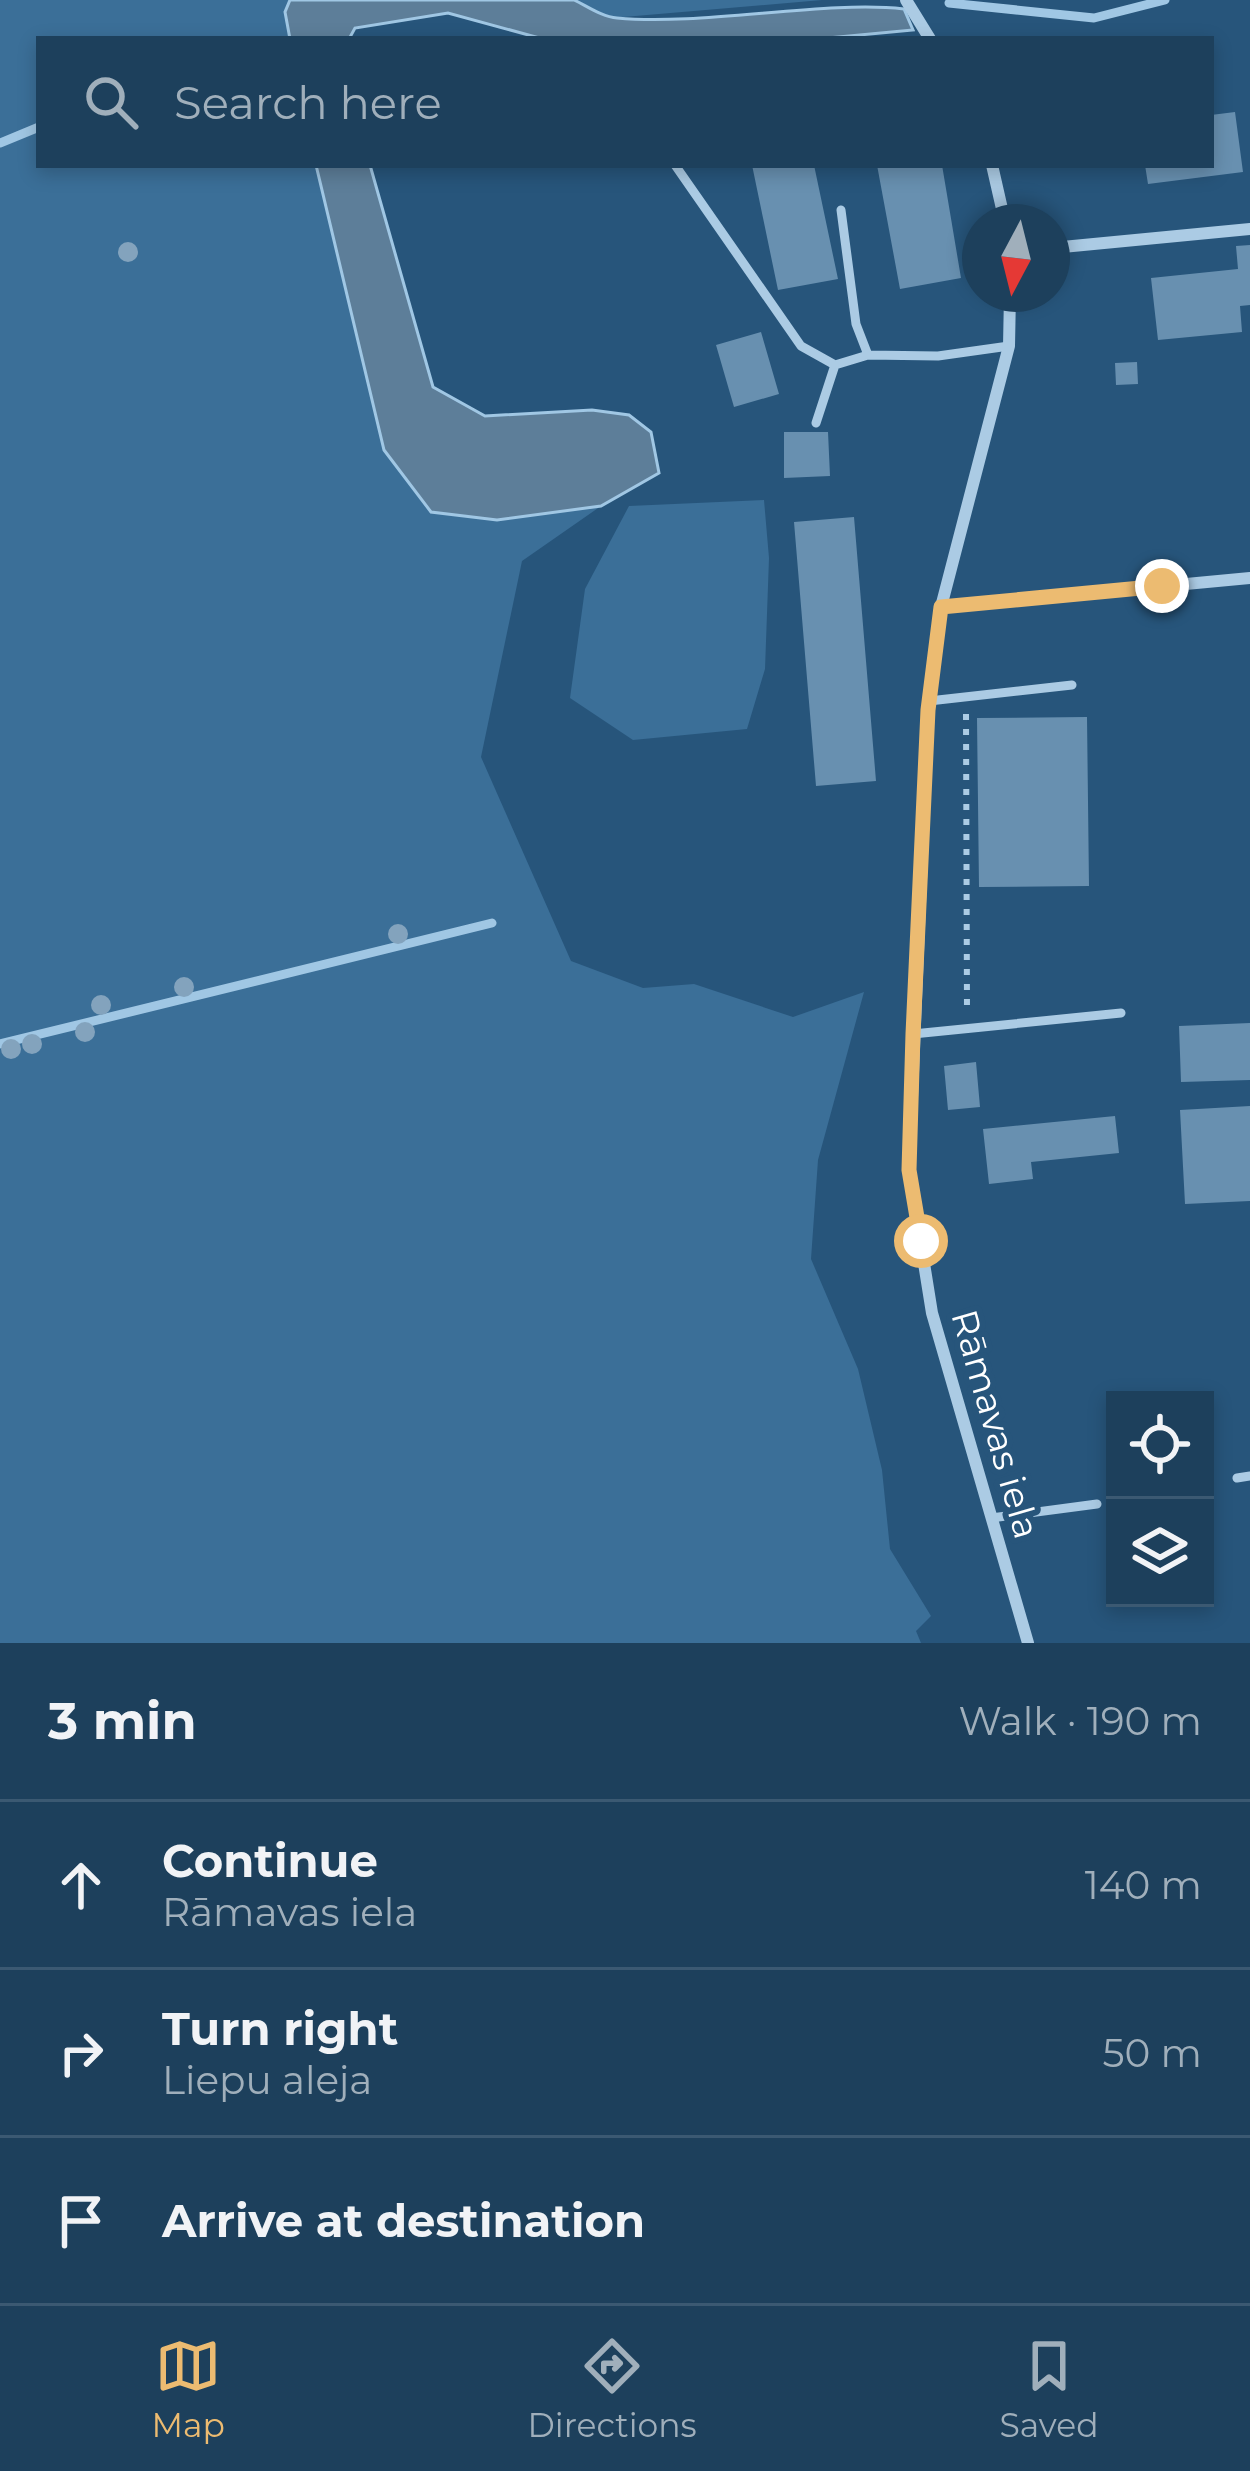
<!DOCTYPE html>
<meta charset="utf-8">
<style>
:root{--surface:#1d405c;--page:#2a4b65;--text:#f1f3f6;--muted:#a0afbb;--line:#3b5972;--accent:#ecbb71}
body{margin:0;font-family:Montserrat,sans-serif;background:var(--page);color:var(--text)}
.controls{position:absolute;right:36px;bottom:36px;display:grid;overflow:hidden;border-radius:0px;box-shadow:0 6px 18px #0003}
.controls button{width:108px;height:108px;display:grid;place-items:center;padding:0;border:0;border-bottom:3px solid var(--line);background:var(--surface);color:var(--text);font:60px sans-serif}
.compass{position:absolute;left:962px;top:204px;width:108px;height:108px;border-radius:50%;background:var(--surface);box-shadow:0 6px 18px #0003;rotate:187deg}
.stop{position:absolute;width:36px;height:36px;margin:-27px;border:9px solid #ecbb71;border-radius:50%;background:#fff}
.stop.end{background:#ecbb71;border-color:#fff;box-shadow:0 3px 12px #0008}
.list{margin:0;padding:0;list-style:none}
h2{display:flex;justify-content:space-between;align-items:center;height:156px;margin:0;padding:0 48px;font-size:51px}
h2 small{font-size:39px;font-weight:400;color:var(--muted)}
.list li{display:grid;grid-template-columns:78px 1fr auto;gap:36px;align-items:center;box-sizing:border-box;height:168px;padding:0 48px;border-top:3px solid var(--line)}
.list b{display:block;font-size:45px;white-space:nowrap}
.list p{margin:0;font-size:39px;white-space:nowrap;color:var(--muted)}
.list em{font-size:39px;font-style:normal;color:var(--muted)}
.icon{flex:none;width:66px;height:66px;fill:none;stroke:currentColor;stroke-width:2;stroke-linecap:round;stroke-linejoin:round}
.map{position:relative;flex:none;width:1250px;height:1643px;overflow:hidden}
.search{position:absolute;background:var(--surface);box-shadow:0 6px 18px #0003;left:36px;right:36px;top:36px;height:132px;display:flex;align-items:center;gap:30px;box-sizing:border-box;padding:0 42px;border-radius:0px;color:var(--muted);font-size:45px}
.sheet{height:660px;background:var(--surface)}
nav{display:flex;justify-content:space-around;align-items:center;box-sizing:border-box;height:168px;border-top:3px solid var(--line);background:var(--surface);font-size:33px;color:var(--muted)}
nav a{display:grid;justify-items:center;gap:6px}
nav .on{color:var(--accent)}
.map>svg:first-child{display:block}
.green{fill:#3b6f98}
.water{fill:#5d7e99;stroke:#a0c7e4;stroke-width:3}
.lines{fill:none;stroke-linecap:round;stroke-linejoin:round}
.stream{stroke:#a0c7e4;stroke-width:9}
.building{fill:#6890b0}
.path{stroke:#abcbe4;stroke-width:6;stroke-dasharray:6 9;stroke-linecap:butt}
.lane{stroke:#abcbe4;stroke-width:9}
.street{stroke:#abcbe4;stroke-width:12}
.tree{fill:#83a3bd}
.route{stroke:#ecbb71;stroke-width:15}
.labels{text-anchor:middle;stroke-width:12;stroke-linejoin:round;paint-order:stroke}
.street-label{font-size:36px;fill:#fff;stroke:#27557b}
</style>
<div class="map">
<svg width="1250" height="1643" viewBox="0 0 1250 1643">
<rect width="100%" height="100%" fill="#27557b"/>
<path class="green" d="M0,0H290L285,12L290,39H39V165H316L384,450L557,509L601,506L522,561L481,757L571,961L643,988L694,984L793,1017L864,992L818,1160L811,1259L858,1369L882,1470L890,1549L931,1616L916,1631L921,1643H0Z
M574,0H822L612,18Z
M764,500L769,558L765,669L747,729L633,740L570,698L585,589L629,506Z"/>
<path class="water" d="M290,0H574C587,6 602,17 617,18C703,26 825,0 904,9L913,30L817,39H543L448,13L355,28L349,39H290L285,12Z
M316,165H370L433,387L485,416L592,410L629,415L651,432L659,473L601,506L497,520L431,512L384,450Z"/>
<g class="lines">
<path class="stream" d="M949,3L1094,18L1165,0
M0,143L39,127
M0,1044L492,923"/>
</g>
<path class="building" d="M1235,112L1243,172L1148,184L1145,165H1211V115Z
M752,165H814L838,279L778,290Z
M877,165H942L961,278L900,289Z
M1250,245V305L1240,306L1242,332L1158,340L1151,278L1238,269L1236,246Z
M761,332L779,394L734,407L716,345Z
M1137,362L1138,384L1116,385L1115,363Z
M784,432H828L830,476L784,478Z
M854,517L876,781L816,786L794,522Z
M1087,717L1089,886L979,887L977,718Z
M1250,1023V1080L1181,1082L1179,1026Z
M976,1062L980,1107L948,1110L944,1066Z
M1250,1106V1201L1185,1204L1180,1110Z
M1115,1116L1119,1153L1031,1162L1033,1179L989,1184L983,1129Z"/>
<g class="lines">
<path class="path" d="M966,714L967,1013"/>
<path class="lane" d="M675,165L801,346L835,365
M841,210L856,324L868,355
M816,423L835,365L868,355L938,356L1009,346
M929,701L1072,685
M913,1034L1121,1013
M1237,1478L1250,1476
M991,1518L1097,1504"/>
<path class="street" d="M906,0L930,39
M992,165L1005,222
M1052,248L1250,229
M1010,294L1009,346L941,607L928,710L909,1170L932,1313L1028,1643
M941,607L1250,578"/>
</g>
<g class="tree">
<circle cx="128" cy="252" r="10"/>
<circle cx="398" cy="934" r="10"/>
<circle cx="184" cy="987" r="10"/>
<circle cx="101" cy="1005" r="10"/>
<circle cx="85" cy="1032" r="10"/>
<circle cx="32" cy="1044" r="10"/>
<circle cx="11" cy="1049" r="10"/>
</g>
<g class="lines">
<path class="route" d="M921,1241L909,1170L913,1034L928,710L941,607L1162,586"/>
</g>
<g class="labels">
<g class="street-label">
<text transform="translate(996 1424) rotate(74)" y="13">Rāmavas iela</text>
</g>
</g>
</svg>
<div class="controls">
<button><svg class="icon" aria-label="locate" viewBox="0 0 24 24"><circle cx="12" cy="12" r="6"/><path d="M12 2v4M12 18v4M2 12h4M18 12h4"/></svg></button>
<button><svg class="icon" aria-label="layers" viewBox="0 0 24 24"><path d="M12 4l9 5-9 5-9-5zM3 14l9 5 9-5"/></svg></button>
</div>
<svg class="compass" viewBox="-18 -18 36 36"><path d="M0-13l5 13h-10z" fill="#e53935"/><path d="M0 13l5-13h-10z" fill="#a0afbb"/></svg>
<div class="stop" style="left:921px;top:1241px"></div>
<div class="stop end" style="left:1162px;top:586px"></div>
<div class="search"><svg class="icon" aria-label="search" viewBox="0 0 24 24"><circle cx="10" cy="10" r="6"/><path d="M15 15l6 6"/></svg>Search here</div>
</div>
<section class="sheet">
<h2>3 min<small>Walk · 190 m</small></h2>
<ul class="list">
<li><svg class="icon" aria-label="ahead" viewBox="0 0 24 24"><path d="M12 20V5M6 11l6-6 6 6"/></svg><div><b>Continue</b><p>Rāmavas iela</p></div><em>140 m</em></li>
<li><svg class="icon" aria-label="right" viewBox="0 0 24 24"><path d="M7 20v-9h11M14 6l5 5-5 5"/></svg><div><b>Turn right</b><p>Liepu aleja</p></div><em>50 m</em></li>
<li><svg class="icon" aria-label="arrive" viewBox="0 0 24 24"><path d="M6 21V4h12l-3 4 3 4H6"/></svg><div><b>Arrive at destination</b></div></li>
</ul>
</section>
<nav>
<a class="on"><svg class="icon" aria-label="map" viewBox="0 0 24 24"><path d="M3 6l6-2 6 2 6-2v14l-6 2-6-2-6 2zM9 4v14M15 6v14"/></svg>Map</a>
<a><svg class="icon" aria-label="directions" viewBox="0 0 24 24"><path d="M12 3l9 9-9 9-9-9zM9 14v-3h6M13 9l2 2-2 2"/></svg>Directions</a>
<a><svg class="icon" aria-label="saved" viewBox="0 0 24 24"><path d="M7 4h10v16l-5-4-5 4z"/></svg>Saved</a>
</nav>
